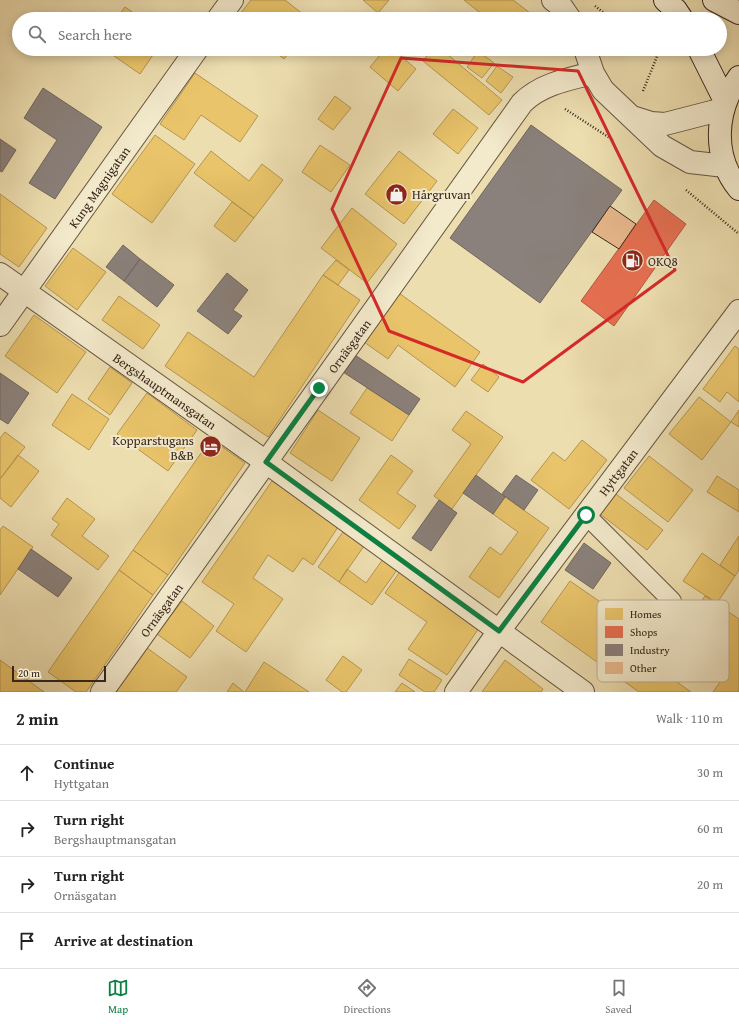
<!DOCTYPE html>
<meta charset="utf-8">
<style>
:root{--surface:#fff;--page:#f6f6f6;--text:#222;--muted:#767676;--line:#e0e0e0;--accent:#0b8043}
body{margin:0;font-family:"Gentium Book Plus",serif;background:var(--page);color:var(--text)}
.scale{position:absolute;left:12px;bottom:10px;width:94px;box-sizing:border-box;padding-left:4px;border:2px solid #39271c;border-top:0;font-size:11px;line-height:14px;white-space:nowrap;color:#39271c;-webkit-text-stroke:3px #f3eacc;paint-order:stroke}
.stop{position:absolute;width:12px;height:12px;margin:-9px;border:3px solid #0b8043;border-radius:50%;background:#fff}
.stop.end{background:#0b8043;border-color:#fff;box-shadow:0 1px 4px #0008}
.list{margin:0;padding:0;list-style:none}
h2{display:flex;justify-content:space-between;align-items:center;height:52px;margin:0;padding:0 16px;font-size:17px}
h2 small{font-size:13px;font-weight:400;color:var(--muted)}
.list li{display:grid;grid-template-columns:26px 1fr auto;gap:12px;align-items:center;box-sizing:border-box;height:56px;padding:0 16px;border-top:1px solid var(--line)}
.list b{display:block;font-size:15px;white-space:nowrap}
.list p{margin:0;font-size:13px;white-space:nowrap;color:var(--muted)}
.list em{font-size:13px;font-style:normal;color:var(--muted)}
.icon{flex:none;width:22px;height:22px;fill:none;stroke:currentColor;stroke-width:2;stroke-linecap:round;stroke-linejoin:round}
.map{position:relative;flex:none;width:739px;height:692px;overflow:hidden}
.search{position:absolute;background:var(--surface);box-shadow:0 2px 10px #0003;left:12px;right:12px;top:12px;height:44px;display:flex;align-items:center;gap:10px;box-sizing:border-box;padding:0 14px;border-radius:22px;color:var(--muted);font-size:15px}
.sheet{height:276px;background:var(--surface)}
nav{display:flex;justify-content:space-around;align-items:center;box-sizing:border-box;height:56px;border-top:1px solid var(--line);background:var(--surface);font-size:11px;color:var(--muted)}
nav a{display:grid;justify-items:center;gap:2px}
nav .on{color:var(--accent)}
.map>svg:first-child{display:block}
.homes{fill:#e9c46a;stroke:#b49553}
.shops{fill:#e76f51;stroke:#b35941}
.industry{fill:#8a817c;stroke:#72665f}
.building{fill:#e7b88b;stroke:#39271c}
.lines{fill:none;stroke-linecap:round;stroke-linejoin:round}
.service-casing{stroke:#665541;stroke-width:20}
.minor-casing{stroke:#665541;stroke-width:24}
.secondary-casing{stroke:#39271c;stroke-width:24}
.path{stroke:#39271c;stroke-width:2.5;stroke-dasharray:1 2;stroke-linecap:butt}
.service{stroke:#f3eacc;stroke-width:18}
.minor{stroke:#f3eacc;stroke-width:22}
.secondary{stroke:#f3eacc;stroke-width:22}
.route{stroke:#0b8043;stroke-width:5}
.marked{fill:none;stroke:#d62828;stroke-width:3;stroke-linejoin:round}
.labels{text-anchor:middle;stroke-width:4;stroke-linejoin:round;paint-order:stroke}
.street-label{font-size:13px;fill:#39271c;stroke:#f3eacc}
.poi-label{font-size:13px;fill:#39271c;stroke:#f3eacc;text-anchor:start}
.key{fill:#f3eacc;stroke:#bbb097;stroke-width:1}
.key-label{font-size:11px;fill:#39271c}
</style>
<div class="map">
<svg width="739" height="692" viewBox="0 0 739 692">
<rect width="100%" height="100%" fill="#eddeb0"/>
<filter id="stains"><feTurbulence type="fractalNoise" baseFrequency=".005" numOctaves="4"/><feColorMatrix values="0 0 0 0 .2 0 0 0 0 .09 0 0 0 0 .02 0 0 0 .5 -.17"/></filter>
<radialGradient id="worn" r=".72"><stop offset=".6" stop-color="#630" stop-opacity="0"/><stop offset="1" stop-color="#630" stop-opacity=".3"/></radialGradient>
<path class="homes" d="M251,0H285L309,19H236Z
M363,0H389L378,13Z
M464,0H513L530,13L526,19H488Z
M125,7L142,19H116Z
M104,49H157L140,74Z
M271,49H292L284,59Z
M385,49H393L416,69L398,91L370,67Z
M432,49H441L502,100L489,115L423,61Z
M478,51L494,63L482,78L467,67Z
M497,66L513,77L501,93L486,81Z
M195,73L258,116L240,142L201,115L184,140L160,124Z
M335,96L351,108L333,130L318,119Z
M453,109L478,128L458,154L433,134Z
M155,135L195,164L152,223L112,194Z
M320,145L350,165L331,192L302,172Z
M211,151L249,181L262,164L283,180L254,218L194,173Z
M399,151L437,181L404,224L365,194Z
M0,194L47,228L19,267L0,254Z
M232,202L254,218L235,242L214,226Z
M352,208L397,244L367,283L321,248Z
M73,248L106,272L77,310L45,286Z
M336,260L349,270L338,285L323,275Z
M323,275L360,300L268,437L165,366L188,332L254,377Z
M399,293L480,352L455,387L398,345L388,359L364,342Z
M119,296L160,325L143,349L102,320Z
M34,315L86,352L57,393L5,356Z
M735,346L739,349V402L727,392L720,402L703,389Z
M483,364L499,377L488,392L471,380Z
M110,367L132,383L110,415L88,399Z
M367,388L409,415L392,441L350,413Z
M147,393L197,430L168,471L117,434Z
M72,394L109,419L89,450L52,425Z
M699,397L731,422L702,460L669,434Z
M318,410L360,438L332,481L290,453Z
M739,410V427L731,422Z
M466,411L503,437L452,509L434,496L471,444L452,430Z
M5,432L25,447L0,479V438Z
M211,439L245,463L168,575L133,550Z
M582,440L607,460L569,509L531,480L553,452L565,461Z
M18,455L39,471L11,507L0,498V479Z
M391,455L413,471L397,493L416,506L399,529L359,500Z
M649,456L693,490L668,522L624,488Z
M717,476L739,490V512L707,492Z
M272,481L338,527L313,565L303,558L293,572L268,555L253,578L283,599L246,652L216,631L234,604L202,582Z
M616,494L663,530L647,550L600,514Z
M505,497L549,528L499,598L469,577L490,547L501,555L518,532L493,514Z
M67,498L95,519L82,536L109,556L98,570L51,535L59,524L52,519Z
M3,526L33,547L0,595V530Z
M343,532L364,546L339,582L318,567Z
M739,536V570L735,576L720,565Z
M133,550L168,575L153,595L119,570Z
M702,553L735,576L717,603L683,581Z
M383,559L397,570L372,605L339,582L347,569L366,583Z
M119,570L153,595L86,692H76L48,672Z
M401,570L481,625L447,675L408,649L427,622L385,593Z
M570,581L609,608L597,625L691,692H639L541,622Z
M705,596L739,619V692H713L726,674L675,638Z
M182,601L214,626L190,658L157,634Z
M143,645L187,677L176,692H108Z
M343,656L362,670L346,692H342L326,680Z
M409,659L442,680L434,692H425L399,675Z
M0,660L44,692H0Z
M505,660L543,689L541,692H482Z
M264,662L309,692H245Z
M233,683L244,692H227Z
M402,683L415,692H395Z"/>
<path class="shops" d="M654,200L686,224L614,326L581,301Z"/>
<path class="industry" d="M43,88L102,127L55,199L29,183L57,140L24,118Z
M531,125L622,190L540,303L450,238Z
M0,139L16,150L2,172L0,171Z
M123,245L140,259L124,281L106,267Z
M140,259L174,285L157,307L124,281Z
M227,273L248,290L233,310L242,316L228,334L197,311Z
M355,355L420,399L409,415L343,372Z
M0,373L29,393L8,424L0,419Z
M476,475L505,497L493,514L463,493Z
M516,475L538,490L524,510L502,494Z
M439,500L457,513L431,551L412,538Z
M584,543L611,563L593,589L565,570Z
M31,549L72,578L58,597L18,569Z"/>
<path class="building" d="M610,206L636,224L619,249L592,232Z"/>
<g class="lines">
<defs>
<path id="service" d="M586,515L672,601"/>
<path id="minor" d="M553,0L561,6L570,19
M218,19L232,0
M585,49L593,73L603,90L662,146L690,162L725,166
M632,117L651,123L665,124L723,109
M0,274L266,462L583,692
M0,325L197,49
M102,692L522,103C541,84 569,79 593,73
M456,692L499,631L739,311"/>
<path id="secondary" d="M665,0L676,10L682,19
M714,0L739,13
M699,49L725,101
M739,77C715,111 712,156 739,189"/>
</defs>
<use href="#service" class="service-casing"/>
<use href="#minor" class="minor-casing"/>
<use href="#secondary" class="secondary-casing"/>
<path class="path" d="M595,6L612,19
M652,49L658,54
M643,91L658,54L667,49
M565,109L613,140
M686,190L739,234"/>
<use href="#service" class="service"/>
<use href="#minor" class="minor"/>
<use href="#secondary" class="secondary"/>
</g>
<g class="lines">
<path class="route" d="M319,388L266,462L499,631L586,515"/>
</g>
<path class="marked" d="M401,58L578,71L675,270L523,382L389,331L332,209Z"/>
<defs>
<symbol id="shop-disc" viewBox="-11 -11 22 22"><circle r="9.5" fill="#8f2418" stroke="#f3eacc"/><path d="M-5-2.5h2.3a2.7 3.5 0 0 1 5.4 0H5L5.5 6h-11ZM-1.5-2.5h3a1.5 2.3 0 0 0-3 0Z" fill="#fff"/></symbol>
<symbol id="fuel-disc" viewBox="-11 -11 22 22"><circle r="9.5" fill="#8f2418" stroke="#f3eacc"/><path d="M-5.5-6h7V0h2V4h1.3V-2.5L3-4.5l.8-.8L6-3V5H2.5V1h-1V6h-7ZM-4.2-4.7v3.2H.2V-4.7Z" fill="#fff"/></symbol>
<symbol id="hotel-disc" viewBox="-11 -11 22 22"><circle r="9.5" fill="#8f2418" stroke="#f3eacc"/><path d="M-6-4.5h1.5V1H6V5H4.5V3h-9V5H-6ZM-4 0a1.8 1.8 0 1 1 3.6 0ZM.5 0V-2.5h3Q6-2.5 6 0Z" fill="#fff"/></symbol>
</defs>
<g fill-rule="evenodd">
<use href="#shop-disc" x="384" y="182" width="25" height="25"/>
<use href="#fuel-disc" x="620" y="248" width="25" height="25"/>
<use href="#hotel-disc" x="198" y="434" width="25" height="25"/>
</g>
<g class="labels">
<g class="street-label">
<text transform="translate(99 187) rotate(-55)" y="5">Kung Magnigatan</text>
<text transform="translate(349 346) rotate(-54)" y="5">Ornäsgatan</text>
<text transform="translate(165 391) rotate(35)" y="5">Bergshauptmansgatan</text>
<text transform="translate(618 472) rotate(-53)" y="5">Hyttgatan</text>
<text transform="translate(161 610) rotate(-54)" y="5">Ornäsgatan</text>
</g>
<g class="poi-label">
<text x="412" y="199">Hårgruvan</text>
<text x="648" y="266">OKQ8</text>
<text x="194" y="445" text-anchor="end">Kopparstugans<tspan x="194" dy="15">B&amp;B</tspan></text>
</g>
</g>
<rect x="597" y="600" width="132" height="82" rx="6" class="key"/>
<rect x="605" y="608" width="18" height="12" fill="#e9c46a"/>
<rect x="605" y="626" width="18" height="12" fill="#e76f51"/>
<rect x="605" y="644" width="18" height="12" fill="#8a817c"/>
<rect x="605" y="662" width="18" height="12" fill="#e7b88b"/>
<g class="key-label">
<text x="630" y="618">Homes</text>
<text x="630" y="636">Shops</text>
<text x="630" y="654">Industry</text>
<text x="630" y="672">Other</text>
</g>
<rect width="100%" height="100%" filter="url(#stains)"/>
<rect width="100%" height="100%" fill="url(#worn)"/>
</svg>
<div class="scale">20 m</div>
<div class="stop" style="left:586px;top:515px"></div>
<div class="stop end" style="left:319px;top:388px"></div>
<div class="search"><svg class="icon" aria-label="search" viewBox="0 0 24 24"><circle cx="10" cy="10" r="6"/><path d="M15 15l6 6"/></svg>Search here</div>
</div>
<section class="sheet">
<h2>2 min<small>Walk · 110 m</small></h2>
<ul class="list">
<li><svg class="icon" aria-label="ahead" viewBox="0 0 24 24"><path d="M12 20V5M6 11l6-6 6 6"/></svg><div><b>Continue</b><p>Hyttgatan</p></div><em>30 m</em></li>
<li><svg class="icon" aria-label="right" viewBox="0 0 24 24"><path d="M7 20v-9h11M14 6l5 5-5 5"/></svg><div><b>Turn right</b><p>Bergshauptmansgatan</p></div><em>60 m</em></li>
<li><svg class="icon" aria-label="right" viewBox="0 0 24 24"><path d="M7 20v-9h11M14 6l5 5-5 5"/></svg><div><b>Turn right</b><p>Ornäsgatan</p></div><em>20 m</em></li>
<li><svg class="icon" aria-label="arrive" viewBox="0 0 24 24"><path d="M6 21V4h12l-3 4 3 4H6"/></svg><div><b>Arrive at destination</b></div></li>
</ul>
</section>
<nav>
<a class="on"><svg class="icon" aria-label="map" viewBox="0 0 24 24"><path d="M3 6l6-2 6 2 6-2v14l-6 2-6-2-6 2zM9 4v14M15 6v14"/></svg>Map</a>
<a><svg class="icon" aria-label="directions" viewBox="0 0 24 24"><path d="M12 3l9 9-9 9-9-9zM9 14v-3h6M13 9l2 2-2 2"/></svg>Directions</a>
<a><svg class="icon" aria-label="saved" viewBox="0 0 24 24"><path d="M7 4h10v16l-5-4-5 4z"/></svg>Saved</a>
</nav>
